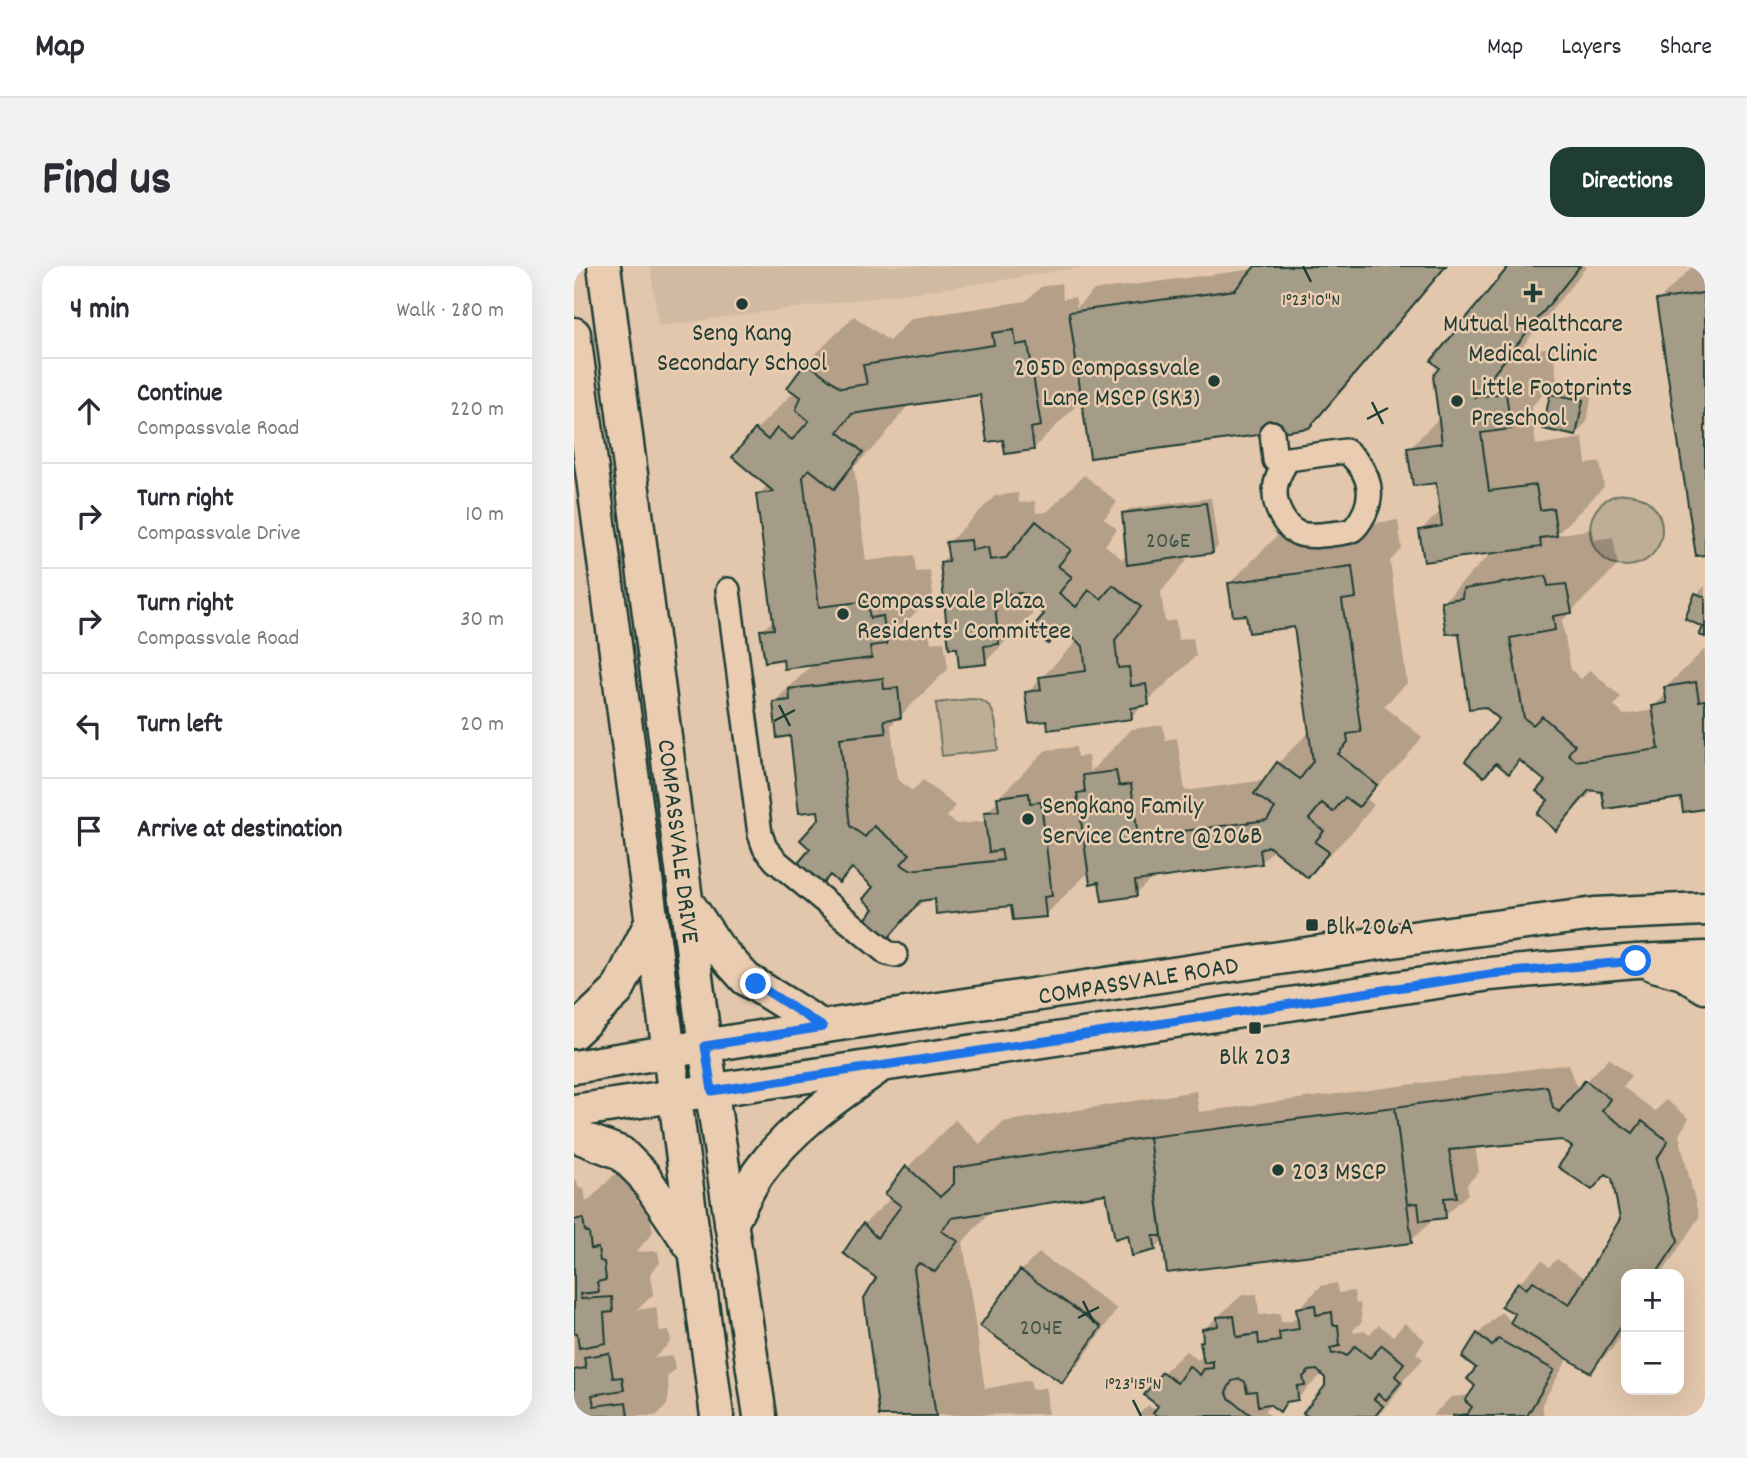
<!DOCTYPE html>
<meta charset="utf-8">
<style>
:root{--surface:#fff;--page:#f2f2f3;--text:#2b2b33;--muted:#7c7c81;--line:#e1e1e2;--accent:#1f3d34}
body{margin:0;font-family:Dekko,sans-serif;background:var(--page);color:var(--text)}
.controls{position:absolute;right:21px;bottom:21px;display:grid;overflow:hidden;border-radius:14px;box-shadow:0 7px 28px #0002}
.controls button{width:63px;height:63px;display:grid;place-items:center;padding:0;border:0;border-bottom:2px solid var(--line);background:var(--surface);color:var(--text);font:35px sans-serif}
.stop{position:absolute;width:21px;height:21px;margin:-16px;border:5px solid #1a73e8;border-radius:50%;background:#fff}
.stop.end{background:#1a73e8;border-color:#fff;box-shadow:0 2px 7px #0008}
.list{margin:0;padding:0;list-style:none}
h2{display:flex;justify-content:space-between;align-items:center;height:91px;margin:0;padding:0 28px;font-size:30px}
h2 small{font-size:23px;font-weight:400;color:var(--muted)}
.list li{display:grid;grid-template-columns:46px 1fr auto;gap:21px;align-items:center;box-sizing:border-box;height:105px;padding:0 28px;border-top:2px solid var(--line)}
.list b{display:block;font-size:26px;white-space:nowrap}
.list p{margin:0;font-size:23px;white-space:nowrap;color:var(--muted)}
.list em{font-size:23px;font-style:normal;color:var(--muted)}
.icon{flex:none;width:38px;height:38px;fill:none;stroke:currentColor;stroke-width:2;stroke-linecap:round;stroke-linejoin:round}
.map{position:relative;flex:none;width:1131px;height:1150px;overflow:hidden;border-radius:21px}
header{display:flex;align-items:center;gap:42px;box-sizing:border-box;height:98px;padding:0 35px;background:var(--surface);border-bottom:2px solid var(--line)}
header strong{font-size:33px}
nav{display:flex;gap:38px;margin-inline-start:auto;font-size:24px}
.intro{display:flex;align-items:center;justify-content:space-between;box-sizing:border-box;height:168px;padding:0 42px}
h1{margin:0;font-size:49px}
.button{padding:18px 32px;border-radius:21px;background:var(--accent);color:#fff;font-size:24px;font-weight:700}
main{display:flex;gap:42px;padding:0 42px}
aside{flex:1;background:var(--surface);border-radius:21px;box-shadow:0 7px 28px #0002}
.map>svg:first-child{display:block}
.built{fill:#d0baa1}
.green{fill:#beae96;stroke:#6e7665;stroke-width:2}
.shadow{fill:#0003}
.building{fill:#a59c87;stroke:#1f3d34;stroke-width:2}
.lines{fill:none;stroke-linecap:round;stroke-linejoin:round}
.street-casing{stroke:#1f3d34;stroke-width:28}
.secondary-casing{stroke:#1f3d34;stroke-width:37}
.street{stroke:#eacdb1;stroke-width:23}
.secondary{stroke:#eacdb1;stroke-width:32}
.route{stroke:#1a73e8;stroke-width:9}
.ticks{fill:none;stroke:#1f3d34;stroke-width:2.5}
.poi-dot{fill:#1f3d34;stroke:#eacdb1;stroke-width:2.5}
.labels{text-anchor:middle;stroke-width:5;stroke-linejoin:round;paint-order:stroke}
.number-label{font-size:23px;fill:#405549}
.poi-label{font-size:26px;fill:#1f3d34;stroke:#eacdb1;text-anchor:start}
.street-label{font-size:26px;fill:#1f3d34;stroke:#eacdb1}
.ticks-label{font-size:18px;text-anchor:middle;fill:#1f3d34;stroke:#eacdb1;stroke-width:5;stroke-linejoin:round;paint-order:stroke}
</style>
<header>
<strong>Map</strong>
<nav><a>Map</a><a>Layers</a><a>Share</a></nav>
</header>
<div class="intro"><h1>Find us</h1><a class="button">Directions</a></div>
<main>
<aside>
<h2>4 min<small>Walk · 280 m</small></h2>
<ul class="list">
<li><svg class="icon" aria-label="ahead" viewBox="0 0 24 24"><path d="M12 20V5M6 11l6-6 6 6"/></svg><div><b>Continue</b><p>Compassvale Road</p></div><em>220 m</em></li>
<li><svg class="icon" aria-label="right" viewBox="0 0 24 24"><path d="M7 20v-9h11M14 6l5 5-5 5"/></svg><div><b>Turn right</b><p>Compassvale Drive</p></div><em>10 m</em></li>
<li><svg class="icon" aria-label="right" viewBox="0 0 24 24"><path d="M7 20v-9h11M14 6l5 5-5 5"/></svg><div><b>Turn right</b><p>Compassvale Road</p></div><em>30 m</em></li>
<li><svg class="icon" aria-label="left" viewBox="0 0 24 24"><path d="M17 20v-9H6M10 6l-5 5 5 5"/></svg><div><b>Turn left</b></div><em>20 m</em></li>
<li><svg class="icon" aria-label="arrive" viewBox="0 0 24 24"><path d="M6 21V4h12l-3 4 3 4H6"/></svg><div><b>Arrive at destination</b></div></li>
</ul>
</aside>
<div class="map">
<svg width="1131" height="1150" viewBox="0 0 1131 1150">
<rect width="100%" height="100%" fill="#e2c7ac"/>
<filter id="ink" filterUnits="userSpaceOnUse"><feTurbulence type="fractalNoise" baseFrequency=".0143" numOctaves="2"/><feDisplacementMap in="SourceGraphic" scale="14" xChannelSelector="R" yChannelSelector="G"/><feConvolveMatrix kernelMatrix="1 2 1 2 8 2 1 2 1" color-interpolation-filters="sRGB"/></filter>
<g filter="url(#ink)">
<path class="built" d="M76,0H514L424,15L85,60Z"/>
<path class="green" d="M1016 264a36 36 0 1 1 72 0a36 36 0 1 1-72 0Z
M396,433C425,432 422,462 424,484L368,490L362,437Z"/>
<path class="shadow" d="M683,0H873L758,137L735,160L509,133L460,182L430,172L407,127L335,138L307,174L280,201L292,295L340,289L342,306L356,304L359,329L318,370L355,366L357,377L370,375L374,403L317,459L323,513L338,525L349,514L381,540L373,551L383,558L413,555L412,547L425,534V531L472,484L502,481L503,491L514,490L516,506L558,463L589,459L591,474L603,472L611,525L692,514L704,497L737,464L722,359L674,347L656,317L703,270L824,254L828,283L816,295L833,417L810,440L848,471L832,492L792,532L800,539L781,563L734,610L701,583L687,596L580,610L562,628L527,614L516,605L471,649L439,638L362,631L351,633L312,672L303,643L302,621L279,601L239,583L247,553L218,468L200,436L239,398L211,391L188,365L200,353L184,229L194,219L161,191L182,164L221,125L216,121L233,97L280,50L315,75L338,52L452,35L467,21L487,17L489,33L501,31L503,41L520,24L681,3Z
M938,0H1013L945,85L979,81L983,114L957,141L962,179L1009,172L1012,198L1026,196L1030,221L982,269L1019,263L1020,274L1039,271L1044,299L988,355L997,404L1007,413L1016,404L1047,431L1040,440L1050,449L1080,444V440L1093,427L1092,421L1131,383V541L1109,530L1021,523L982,562L973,515L947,493L934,505L927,453L886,365L869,336L919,285L847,264L868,244L864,215L835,183L866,151Z
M1119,0H1131V287L1084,35Z
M989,117L1019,123L1013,156L1002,168L978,129Z
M510,209L543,236L530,253L543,263L531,279L548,293L554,288L549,248L555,243L637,232L644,280L639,286L608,290L613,294L587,326L591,356L602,354L604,374L619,372L622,390L557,451L474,453L453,427L504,374L462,339L458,343V349L411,396L367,296L376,288L374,277L421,230L444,227L445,237L461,235L462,247L473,246Z
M1131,320V369V360L1123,328Z
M1035,792L1057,809L1049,821L1081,845L1092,834L1115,852L1105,869L1125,951L1088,1008H1052V1062L1039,1082L1017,1104L995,1091L968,1138L970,1150H858L877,1131L898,1129L904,1120V1068L927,1046L938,1056L944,1048L930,1039L945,1017L968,994L975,1001L983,993L1012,1013L1048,953L1039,910L989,872L901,880L905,906L893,918L894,928L871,950L861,952L837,975L590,974L581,982L556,967L533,926L417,944L389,976L411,1123L456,1114L458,1124L472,1121L474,1148L306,1150L304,1011L272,987L290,958L318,931L313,928L334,901L381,854L406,878L429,856L622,825L625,846L995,798L1001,818L1006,822Z
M56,906L61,920L63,937L71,936L72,948L76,950L79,966L62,986L84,985L86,997L77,1006L79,1029L63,1044L82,1041L86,1066L95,1065L97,1076L80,1092L99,1090L101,1103L93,1111L95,1127L93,1139L82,1150H0V914H3L4,921L10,922L12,935L15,934L40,909Z
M465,987L543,1043L505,1098L487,1115L409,1060L447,1005Z
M763,1017L764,1027L780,1025L782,1038L786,1037L788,1056L779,1064L780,1067L790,1065L796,1068L805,1059L819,1070L831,1057L851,1074L842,1087L849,1093L829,1115L830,1117L804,1150H736L753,1121V1111L745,1104L746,1110L723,1133L715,1134L705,1143L697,1138L691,1145L697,1150H563L574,1139L582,1145L586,1139L589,1107L612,1085L624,1094L630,1088V1063L668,1029L683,1028L685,1049L706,1047L707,1056L718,1055L725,1048L724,1043L747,1020Z"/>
<path class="building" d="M681,0H872L735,162L516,192L495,46L661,24Z
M935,0H1006L901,131L932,127L937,163L907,167L915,225L962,219L966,244L979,242L983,270L966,272L967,281L850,296L845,264L868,260L862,217L839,220L833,182L868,177L859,110L865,102L857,95Z
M1129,27L1131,42V289L1122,290L1082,34Z
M440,64L442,79L454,77L467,160L457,162L460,184L431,188L429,174L413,176L406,129L278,148L264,166L289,186L260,223L235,203L229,211L245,341L293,335L296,352L309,350L313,378L296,380L298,392L210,403L209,393L191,396L186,364L200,363L182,228L200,226L158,191L181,163L194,174L203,162L218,174L235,155L222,144L227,131L213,122L232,96L267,122L293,118L289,99L420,79L418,67Z
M976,128L1009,134L1002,170L969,163Z
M632,237L639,287L553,299L548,247Z
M462,255L497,284L484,300L498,311L485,327L502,341L515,324L527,333L539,319L567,341L541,374L544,402L555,401L557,420L572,418L575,439L557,442L558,453L474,464L473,455L455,457L451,426L467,424L465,411L512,405L509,380L488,363L474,378L457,363L470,348L447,327L420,330L425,378L410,380L412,398L385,401L383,382H375L366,296L375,295L372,276L397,274L398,284L414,281L416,294L432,292Z
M778,300L782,332L768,334L787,466L773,468L774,476L764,488L803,519L785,541L771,531L759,546L748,537L735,553L750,565L741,576L755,586L734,612L694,580L686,584L688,598L561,615L563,630L528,635L525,616L516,618L503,527L511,526L509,509L542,505L545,520L557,518L564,571L693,554L701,542L680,528L703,496L726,513L739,495L720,361L675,367L672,349L659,350L654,317Z
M972,310L974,320L992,318L998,347L979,350L981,364L936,372L950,452L959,459L968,450L1001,479L994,488L1002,495L1085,483L1078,440L1093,437L1090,421L1122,416L1125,435L1131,434V543L1109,546L1107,532L1031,543L1028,526L1015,524L982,565L963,548L974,534L962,525L971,515L945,494L935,508L922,497L910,511L891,495L925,453L911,441L895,443L885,367L872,368L867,335L888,332L889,323Z
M1121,327L1131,331V371L1125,369L1129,361L1111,353Z
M309,412L310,423L324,422L327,452L310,454L312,467L266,472L276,560L291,571L300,560L336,588L327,598L336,604L429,594L427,584L415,586L410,546L425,545L423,531L455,527L456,537L467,536L478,630L470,631L472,651L439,654L437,640L362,648L361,633L346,635L312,675L290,655L300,643L289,633L299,621L278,602L265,617L256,609L244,623L220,602L236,583L226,574L245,553L244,545L225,547L216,470L203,472L199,436L216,434L215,423Z
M1011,814L1036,833L1028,845L1059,867L1068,855L1094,875L1083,893L1104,975L1082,1008H1052V1053L1017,1107L936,1057L941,1048L927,1040L944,1016L952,1023L959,1015L995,1039L1046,953L1038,912L1032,908L1018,924L984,901L998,881L988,874L875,884L883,931L870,932L872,952L846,955L844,937L833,938L821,841L973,820L979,841L985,846Z
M821,841L838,977L593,1007L575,871Z
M575,871L588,970H579L582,984L558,990L554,969L541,973L532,928L378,952L367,965L384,975L361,1006L345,997L340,1003L362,1150H305L290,1032L302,1012L269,987L289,957L303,972L327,940L311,928L332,900L366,931L380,918V902Z
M9,952L11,965L15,967L17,983L24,982L26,995L30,996L32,1014L23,1016L25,1026L6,1028L7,1033L38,1031L39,1046L30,1047L32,1077L5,1082L3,1067H0V954Z
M446,1004L527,1061L488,1117L406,1060Z
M741,1039L742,1049L758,1046L759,1059H764L766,1080L756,1082L758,1088L767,1087L773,1090L781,1080L796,1092L808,1079L830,1097L821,1110L827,1116L812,1134L804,1128L800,1133L809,1140L801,1150H733L729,1147L751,1120V1112L743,1104L735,1105L729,1111L731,1119L723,1120L724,1134L712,1136L706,1146L695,1138L684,1140L682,1125L673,1126L671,1116L666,1113L658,1115L652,1126L655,1132L678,1150H583L579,1147L584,1140L570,1129L588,1106L603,1117L615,1100L626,1109L630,1103L639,1102V1095L630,1097L626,1076L629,1075L628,1063L644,1060L643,1051L660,1050L663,1071L684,1068L685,1078L706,1075L705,1066L725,1063L722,1042Z
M903,1067L918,1080L924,1073L980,1104L953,1150H878L893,1148L898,1141L891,1135L901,1120L893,1113L902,1102L888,1091Z
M35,1087L39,1112L48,1111L50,1124L18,1129L20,1140L52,1136L54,1150H0V1104L12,1102L10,1091Z"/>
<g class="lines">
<defs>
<path id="street" d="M698,167L701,194
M772,185C791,201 802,222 791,246C788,252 784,260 778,264C773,267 763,267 757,268C730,271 716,272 704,243C697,224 703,209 714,193Z
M154,324L186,568L191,582L202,595L313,687L321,689"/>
<path id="secondary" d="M30,0L131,780L186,1150
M0,68L143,1150
M117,642L144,682L172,713L249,761
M1080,699L1109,707L1131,721
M0,766L43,725L78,655
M0,801L259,759L852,670L1021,648L1131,643
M0,845L916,708L1062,695L1131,692
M0,869L47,887L69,909L117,980
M157,958C166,941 174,921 185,906C216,863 259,833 302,803"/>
</defs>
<use href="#street" class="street-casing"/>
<use href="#secondary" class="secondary-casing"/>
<use href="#street" class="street"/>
<use href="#secondary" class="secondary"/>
</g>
</g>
<g class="lines" filter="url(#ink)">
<path class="route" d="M182,718L249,761L131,780L138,825L916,708L1062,695"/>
</g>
<path class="ticks" d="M729,0L737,16M798,136L809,158M793,153L814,142M205,439L216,460M200,455L221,444M509,1035L520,1057M504,1052L525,1041M559,1134L567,1150"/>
<g class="poi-dot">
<path d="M955.5 16.5h7v7h7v7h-7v7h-7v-7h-7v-7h7z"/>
<circle cx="168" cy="38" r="7"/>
<circle cx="640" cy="115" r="7"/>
<circle cx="883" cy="135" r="7"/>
<circle cx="269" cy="348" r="7"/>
<circle cx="454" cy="553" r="7"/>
<rect x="731" y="652" width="14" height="14" rx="3.5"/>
<rect x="674" y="755" width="14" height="14" rx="3.5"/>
<circle cx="704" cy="904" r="7"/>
</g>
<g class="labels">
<g class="number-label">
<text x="594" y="281">206E</text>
<text x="467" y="1068">204E</text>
</g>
<g class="poi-label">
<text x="959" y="65" text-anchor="middle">Mutual Healthcare<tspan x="959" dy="30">Medical Clinic</tspan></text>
<text x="168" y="74" text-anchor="middle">Seng Kang<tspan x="168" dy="30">Secondary School</tspan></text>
<text x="626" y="109" text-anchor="end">205D Compassvale<tspan x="626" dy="30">Lane MSCP (SK3)</tspan></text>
<text x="897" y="129">Little Footprints<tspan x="897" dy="30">Preschool</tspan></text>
<text x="283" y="342">Compassvale Plaza<tspan x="283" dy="30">Residents' Committee</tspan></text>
<text x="468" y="547">Sengkang Family<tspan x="468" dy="30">Service Centre @206B</tspan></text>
<text x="752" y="668">Blk 206A</text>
<text x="681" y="798" text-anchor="middle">Blk 203</text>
<text x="718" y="913">203 MSCP</text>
</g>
<g class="street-label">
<text transform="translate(106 575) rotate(83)" y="9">COMPASSVALE DRIVE</text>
<text transform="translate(564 713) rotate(-9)" y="9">COMPASSVALE ROAD</text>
</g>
</g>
<g class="ticks-label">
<text x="737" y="39">1°23'10"N</text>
<text x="559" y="1123">1°23'15"N</text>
</g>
</svg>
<div class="controls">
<button>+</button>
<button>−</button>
</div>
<div class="stop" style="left:1062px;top:695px"></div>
<div class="stop end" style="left:182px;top:718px"></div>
</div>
</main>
